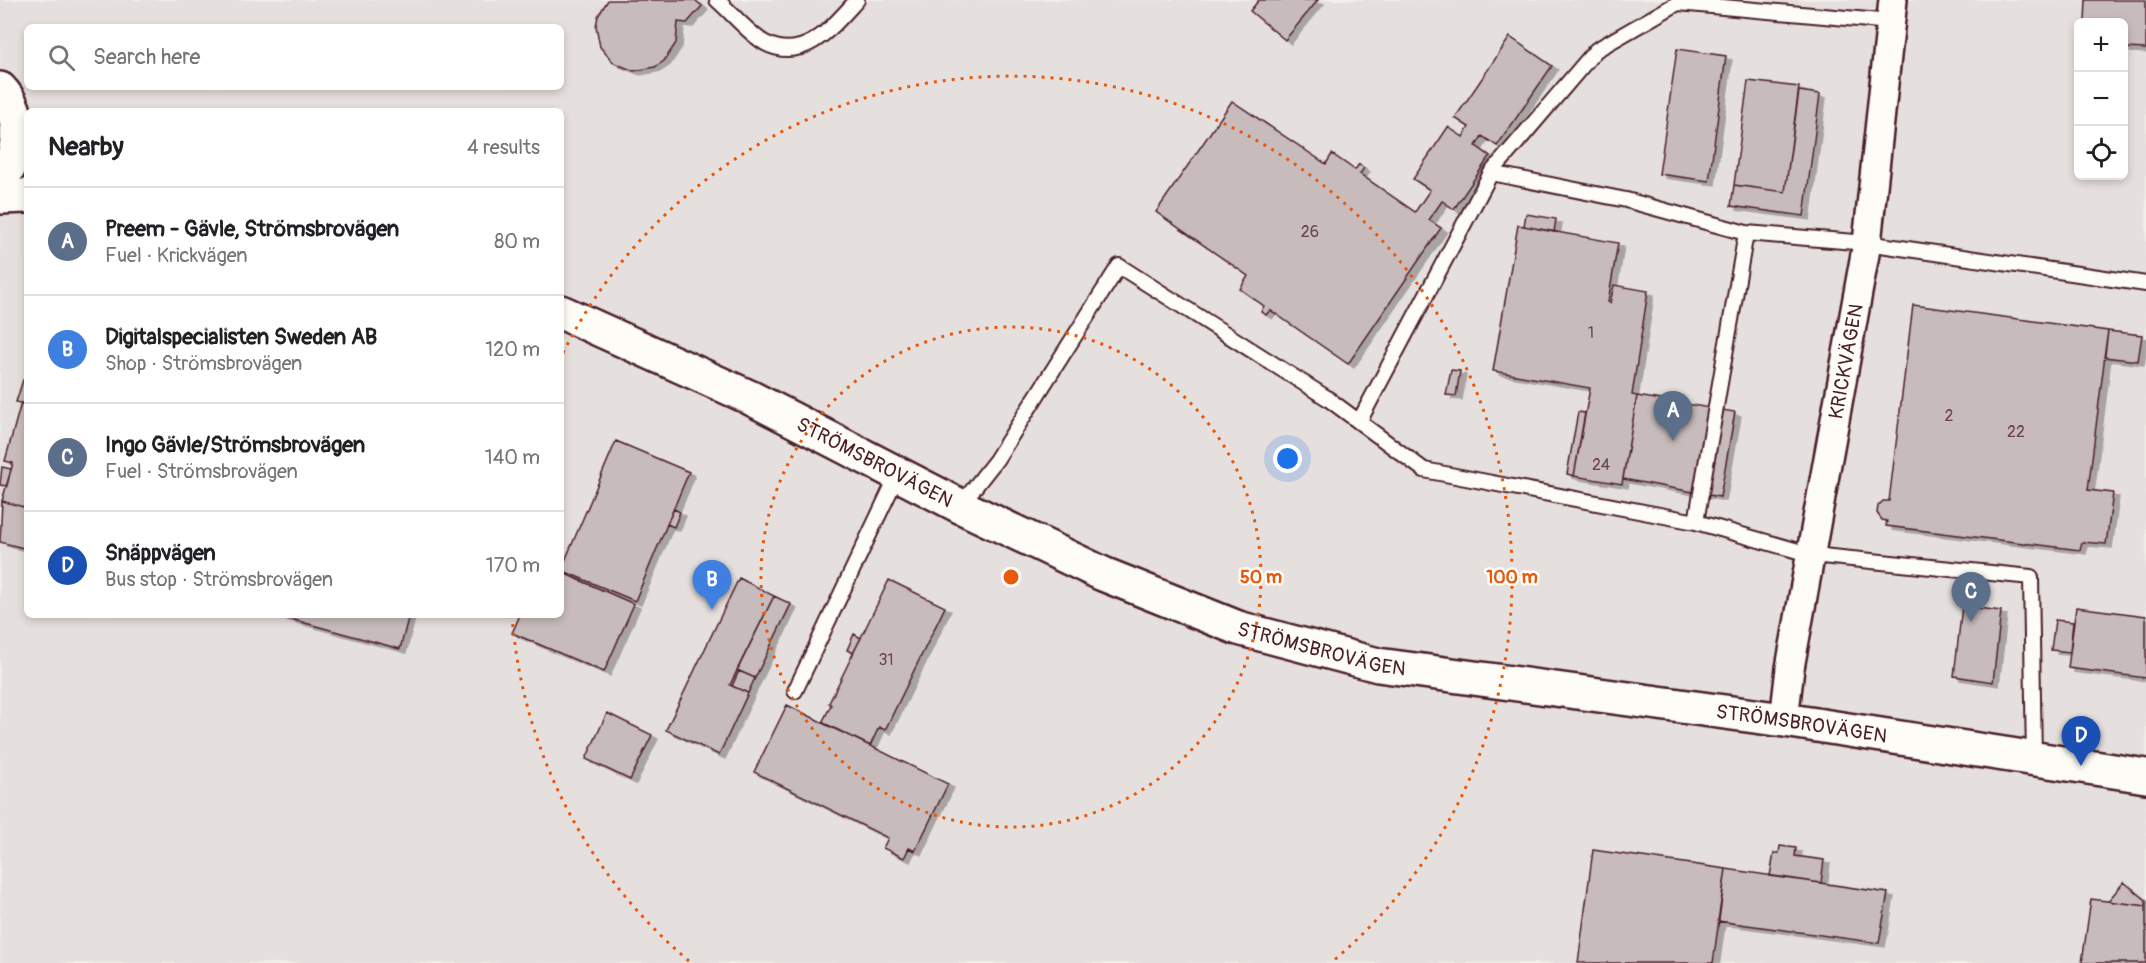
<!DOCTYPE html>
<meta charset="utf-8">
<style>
:root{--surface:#fff;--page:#f2f2f2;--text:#202124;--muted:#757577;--line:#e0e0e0;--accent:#c8321e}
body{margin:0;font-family:Pangolin,sans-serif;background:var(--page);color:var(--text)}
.controls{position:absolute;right:18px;top:18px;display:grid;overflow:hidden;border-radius:9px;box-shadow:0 3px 9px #0003}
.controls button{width:54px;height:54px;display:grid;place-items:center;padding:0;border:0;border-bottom:2px solid var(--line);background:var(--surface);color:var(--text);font:30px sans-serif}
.you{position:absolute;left:1288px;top:459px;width:21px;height:21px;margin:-15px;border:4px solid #fff;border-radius:50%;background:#1a73e8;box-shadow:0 0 0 9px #1a73e833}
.badge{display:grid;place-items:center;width:39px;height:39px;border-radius:50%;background:var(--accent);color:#fff;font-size:20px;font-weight:700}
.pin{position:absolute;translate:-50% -50px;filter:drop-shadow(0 2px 3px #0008)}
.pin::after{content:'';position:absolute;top:32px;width:21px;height:18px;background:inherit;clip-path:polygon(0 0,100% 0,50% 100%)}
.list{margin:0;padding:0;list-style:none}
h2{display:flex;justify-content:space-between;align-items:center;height:78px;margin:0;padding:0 24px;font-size:26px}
h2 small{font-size:20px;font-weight:400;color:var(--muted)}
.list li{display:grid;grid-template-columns:39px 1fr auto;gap:18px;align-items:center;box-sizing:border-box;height:108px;padding:0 24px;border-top:2px solid var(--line)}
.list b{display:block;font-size:22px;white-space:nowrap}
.list p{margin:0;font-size:20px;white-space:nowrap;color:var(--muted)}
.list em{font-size:20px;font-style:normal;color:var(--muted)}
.icon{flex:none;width:33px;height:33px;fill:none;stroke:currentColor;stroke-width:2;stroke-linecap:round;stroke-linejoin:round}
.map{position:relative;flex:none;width:2146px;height:963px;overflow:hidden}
.search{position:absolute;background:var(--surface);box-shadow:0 3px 9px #0003;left:24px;top:24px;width:540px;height:66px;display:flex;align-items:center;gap:15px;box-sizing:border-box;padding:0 21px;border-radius:9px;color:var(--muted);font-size:22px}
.panel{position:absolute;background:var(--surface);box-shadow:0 3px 9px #0003;left:24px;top:108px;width:540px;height:510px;border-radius:9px}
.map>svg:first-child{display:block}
.built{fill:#e5dfdd;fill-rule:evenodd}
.building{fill:#c8bbbb;stroke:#4a1f2b;stroke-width:1.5;filter:url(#shadow)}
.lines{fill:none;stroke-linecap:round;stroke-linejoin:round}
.lane-casing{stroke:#4a1f2b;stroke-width:18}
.street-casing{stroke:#4a1f2b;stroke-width:32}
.secondary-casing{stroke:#4a1f2b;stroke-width:38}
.lane{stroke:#fdfcf7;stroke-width:14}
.street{stroke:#fdfcf7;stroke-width:27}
.secondary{stroke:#fdfcf7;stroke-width:33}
.ring{fill:none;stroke:#e8590c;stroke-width:3;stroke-dasharray:3 6}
.labels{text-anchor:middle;stroke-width:5;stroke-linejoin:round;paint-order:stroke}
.number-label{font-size:16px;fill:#6a464f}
.street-label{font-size:20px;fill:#4a1f2b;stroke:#fdfcf7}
.centre{fill:#e8590c;stroke:#fdfcf7;stroke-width:3}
.ring-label{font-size:18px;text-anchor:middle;font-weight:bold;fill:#e8590c;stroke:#fdfcf7;stroke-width:5;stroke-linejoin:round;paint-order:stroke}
</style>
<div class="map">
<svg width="2146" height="963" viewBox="0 0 2146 963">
<defs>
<filter id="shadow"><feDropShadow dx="6" dy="4" stdDeviation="0" flood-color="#0004"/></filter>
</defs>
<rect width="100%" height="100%" fill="#f2efeb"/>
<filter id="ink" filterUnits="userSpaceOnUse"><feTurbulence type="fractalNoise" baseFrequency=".0167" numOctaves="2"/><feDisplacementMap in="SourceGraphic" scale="12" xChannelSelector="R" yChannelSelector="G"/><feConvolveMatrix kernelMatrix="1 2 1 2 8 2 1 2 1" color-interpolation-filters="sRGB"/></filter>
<g filter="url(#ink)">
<path class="built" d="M0,0H2146V963H0ZM2078,22H2124V176H2078ZM27,27H561V87H27ZM27,111H561V615H27Z"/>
<path class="building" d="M608,0H695L702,6L687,23L678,22L676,43L664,61L655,67L634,71L614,63L600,47L596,26L598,16Z
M1259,0H1318L1285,40L1250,11Z
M2086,0H2146V49L2124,48V22H2085Z
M1510,37L1552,66L1497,146L1482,136L1476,146L1490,156L1454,209L1442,201L1429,220L1441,228L1348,364L1270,310L1266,315L1261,312L1264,306L1240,289L1248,276L1156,212L1232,101L1326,164L1332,154L1355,170L1359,164L1364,168L1360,174L1415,212L1430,190L1413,179L1448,127L1463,137L1469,127L1455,118Z
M1677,49L1726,56L1709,181L1659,174Z
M1748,81L1799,87L1785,192L1734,185Z
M1799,91L1820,94L1804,216L1731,206L1734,185L1785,192Z
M1526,214L1556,219L1554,232L1524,226Z
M1518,225L1618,243L1608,302L1610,303L1614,285L1648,291L1632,395L1637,396L1622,484L1574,476L1590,388L1493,371Z
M1913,305L2108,331L2088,490L2113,493L2106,544L2082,542L2080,550L1886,526L1887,521L1882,520L1877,513L1878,506L1883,501H1889Z
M2108,331L2142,335L2138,361L2104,357Z
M1451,370L1460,371L1456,396L1446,395Z
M23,380L27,382V405L16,402Z
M1637,396L1735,412L1720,497L1623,479Z
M21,403L27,405V508L2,501L13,463L5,461Z
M1578,412L1585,413L1574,476L1567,474Z
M616,441L689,472L635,601L561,570Z
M2,467L11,469L7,486L0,485Z
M2,501L27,508V549L0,542Z
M674,509L680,512L674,527L667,524Z
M561,572L634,604L604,672L512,633L520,615H561Z
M739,578L774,596L730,685L748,693L719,755L666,730Z
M889,580L945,607L885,730L879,727L870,746L822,723L831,705L829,703Z
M774,596L791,604L755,678L737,670Z
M1962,606L2001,611L1993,682L1954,676Z
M2076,607L2146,616V678L2068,668Z
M276,615H409L400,649Z
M2055,620L2073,622L2070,652L2051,650Z
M854,634L861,638L853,653L847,650Z
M739,671L755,678L748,693L732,686Z
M787,705L948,784L915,851L909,848L904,858L883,848L888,838L754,772Z
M607,713L652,735L630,780L586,759Z
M1780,846L1796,848L1795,856L1824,860L1821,883L1770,876L1774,853H1779Z
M1593,850L1726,869L1713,963H1578Z
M1726,869L1888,893L1879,943L1718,921Z
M2124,882L2146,900V906L2108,901Z
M2091,899L2146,906V963H2082Z"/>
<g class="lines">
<defs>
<path id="lane" d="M717,0C732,13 748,33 765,43C804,64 834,25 857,0
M1491,173L1626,200L1746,233
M1359,422L1491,173L1596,50L1678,3L1891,22
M960,506L996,460L1119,266L1327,398L1424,470L1696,522L1812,555L2031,577L2034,759
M1696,522L1746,233L1867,243L2146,284
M795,691L898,474"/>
<g id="street">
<path id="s1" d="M1784,720L1790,668L1867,243L1893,0"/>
</g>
<g id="secondary">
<path d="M0,89C24,114 22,155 0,180"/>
<path d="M0,197L27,196"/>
<path id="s2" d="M561,312L749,397L960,506L1103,574L1238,628L1378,665L1784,720L2146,776"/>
</g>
</defs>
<use href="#lane" class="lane-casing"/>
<use href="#street" class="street-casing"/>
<use href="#secondary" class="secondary-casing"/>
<use href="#lane" class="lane"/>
<use href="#street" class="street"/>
<use href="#secondary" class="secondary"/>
</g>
</g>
<g class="ring">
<circle cx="1011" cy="577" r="250"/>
<path d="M689 961A501 501 0 0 1 512 616M563 353A501 501 0 1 1 1333 961"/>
</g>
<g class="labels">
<g class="number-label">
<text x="1310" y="237">26</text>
<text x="1591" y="338">1</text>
<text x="1949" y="421">2</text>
<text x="2016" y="437">22</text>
<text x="1601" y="470">24</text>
<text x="886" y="665">31</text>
</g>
<g class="street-label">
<text dy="7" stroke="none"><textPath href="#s1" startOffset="364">KRICKVÄGEN</textPath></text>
<text dy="7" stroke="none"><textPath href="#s2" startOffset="348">STRÖMSBROVÄGEN</textPath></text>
<text dy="7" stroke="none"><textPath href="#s2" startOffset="834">STRÖMSBROVÄGEN</textPath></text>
<text dy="7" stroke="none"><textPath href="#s2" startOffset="1320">STRÖMSBROVÄGEN</textPath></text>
</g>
</g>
<circle cx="1011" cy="577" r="9" class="centre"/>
<g class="ring-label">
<text x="1261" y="583">50 m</text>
<text x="1512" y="583">100 m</text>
</g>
</svg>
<div class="controls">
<button>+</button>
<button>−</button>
<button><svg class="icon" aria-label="locate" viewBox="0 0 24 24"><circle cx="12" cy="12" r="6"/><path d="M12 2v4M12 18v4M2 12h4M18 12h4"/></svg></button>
</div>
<div class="you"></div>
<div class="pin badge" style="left:1673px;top:441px;background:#5c6f8a">A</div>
<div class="pin badge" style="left:712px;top:610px;background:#3f7fe0">B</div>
<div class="pin badge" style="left:1971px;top:622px;background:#5c6f8a">C</div>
<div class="pin badge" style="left:2081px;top:766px;background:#1a4fb4">D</div>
<div class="search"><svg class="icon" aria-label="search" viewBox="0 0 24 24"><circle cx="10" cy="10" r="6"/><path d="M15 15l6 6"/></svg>Search here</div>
<section class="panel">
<h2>Nearby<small>4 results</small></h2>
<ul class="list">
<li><span class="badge" style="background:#5c6f8a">A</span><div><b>Preem - Gävle, Strömsbrovägen</b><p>Fuel · Krickvägen</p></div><em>80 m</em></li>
<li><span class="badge" style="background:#3f7fe0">B</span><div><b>Digitalspecialisten Sweden AB</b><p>Shop · Strömsbrovägen</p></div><em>120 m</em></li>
<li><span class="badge" style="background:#5c6f8a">C</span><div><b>Ingo Gävle/Strömsbrovägen</b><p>Fuel · Strömsbrovägen</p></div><em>140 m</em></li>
<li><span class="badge" style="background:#1a4fb4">D</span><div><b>Snäppvägen</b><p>Bus stop · Strömsbrovägen</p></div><em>170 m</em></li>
</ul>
</section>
</div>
